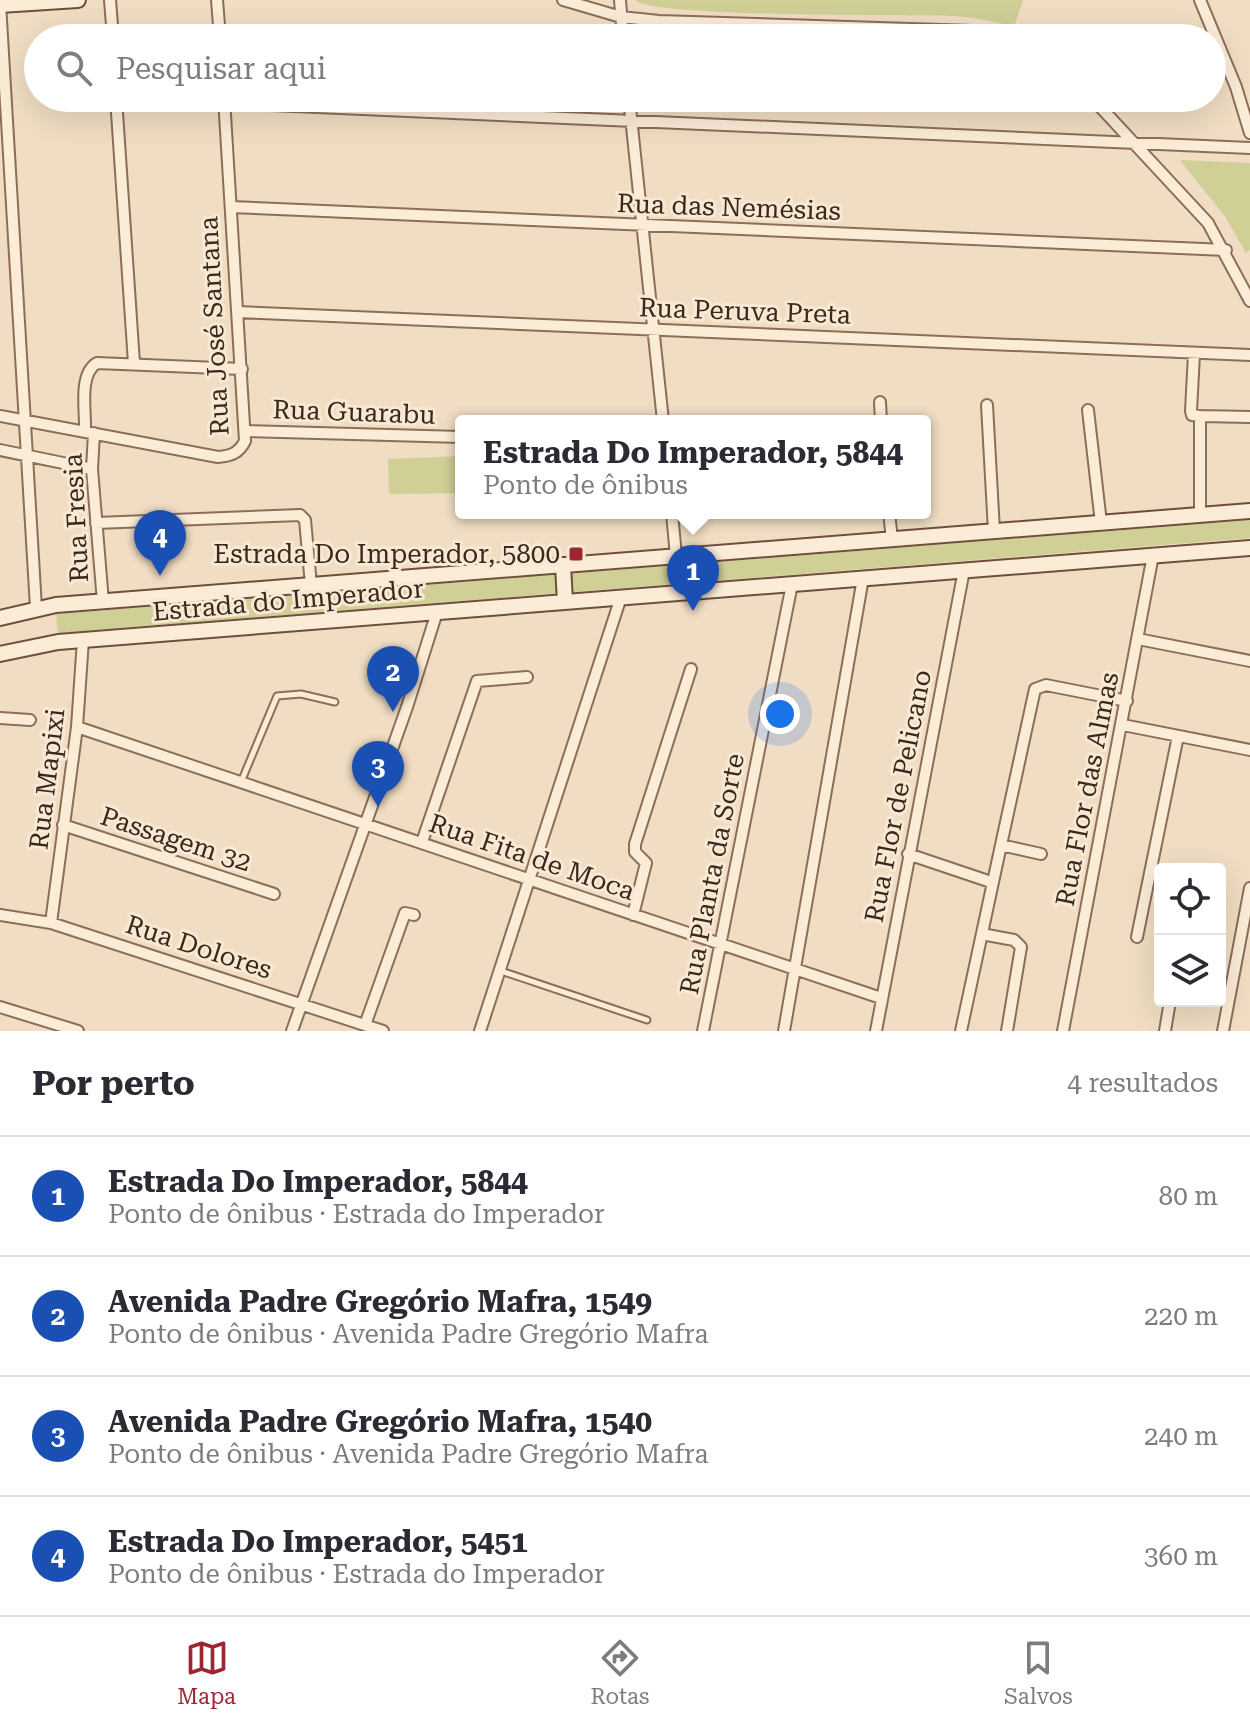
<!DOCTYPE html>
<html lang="pt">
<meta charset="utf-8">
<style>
:root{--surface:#fff;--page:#f7f7f7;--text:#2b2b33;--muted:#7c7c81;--line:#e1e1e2;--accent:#9e2534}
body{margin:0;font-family:"Roboto Serif",serif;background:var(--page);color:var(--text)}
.controls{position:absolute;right:24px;bottom:24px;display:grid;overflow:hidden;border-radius:8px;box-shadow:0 8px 32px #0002}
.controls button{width:72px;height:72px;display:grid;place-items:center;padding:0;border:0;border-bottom:2px solid var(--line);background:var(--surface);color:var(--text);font:40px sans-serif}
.you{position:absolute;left:780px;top:714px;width:28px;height:28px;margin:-20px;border:6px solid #fff;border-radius:50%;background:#1a73e8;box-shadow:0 0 0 12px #1a73e833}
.badge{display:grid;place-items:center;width:52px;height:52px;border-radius:50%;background:var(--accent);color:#fff;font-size:26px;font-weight:700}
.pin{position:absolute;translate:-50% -66px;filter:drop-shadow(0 2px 4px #0008)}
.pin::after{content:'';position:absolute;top:42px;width:28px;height:24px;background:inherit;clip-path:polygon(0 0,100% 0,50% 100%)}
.popup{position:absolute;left:455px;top:415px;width:476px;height:104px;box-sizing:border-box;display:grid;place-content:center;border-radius:8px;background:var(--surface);filter:drop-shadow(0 2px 6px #0005);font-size:26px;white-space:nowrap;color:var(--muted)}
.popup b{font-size:30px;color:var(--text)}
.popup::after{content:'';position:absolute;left:50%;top:100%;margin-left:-16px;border:16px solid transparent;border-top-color:var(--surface)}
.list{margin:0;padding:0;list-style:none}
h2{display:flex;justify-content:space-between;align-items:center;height:104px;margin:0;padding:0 32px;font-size:34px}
h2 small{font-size:26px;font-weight:400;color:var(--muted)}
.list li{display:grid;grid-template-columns:52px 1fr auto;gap:24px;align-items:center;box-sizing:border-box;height:120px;padding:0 32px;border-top:2px solid var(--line)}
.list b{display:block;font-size:30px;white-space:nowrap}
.list p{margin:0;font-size:26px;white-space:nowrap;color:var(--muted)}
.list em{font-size:26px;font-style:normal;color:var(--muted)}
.icon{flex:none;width:44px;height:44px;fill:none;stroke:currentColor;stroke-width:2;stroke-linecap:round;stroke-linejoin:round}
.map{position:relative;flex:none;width:1250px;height:1031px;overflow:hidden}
.search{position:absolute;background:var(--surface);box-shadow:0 8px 32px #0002;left:24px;right:24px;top:24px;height:88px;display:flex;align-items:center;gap:20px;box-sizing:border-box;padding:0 28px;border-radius:44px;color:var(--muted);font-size:30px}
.sheet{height:584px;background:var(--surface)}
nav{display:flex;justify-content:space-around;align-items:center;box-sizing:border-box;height:112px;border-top:2px solid var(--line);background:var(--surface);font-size:22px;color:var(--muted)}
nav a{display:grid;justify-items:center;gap:4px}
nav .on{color:var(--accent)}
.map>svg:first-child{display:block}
.green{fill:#cfcf96}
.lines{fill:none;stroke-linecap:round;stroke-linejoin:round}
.lane-casing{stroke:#8c6e59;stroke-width:9}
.street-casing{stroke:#8c6e59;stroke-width:14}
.secondary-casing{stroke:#6e4f3c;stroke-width:18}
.lane{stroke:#fbecd7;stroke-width:5}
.street{stroke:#fbecd7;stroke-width:10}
.secondary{stroke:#fbecd7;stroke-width:14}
.poi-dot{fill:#9e2534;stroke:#f7e9d3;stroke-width:3}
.labels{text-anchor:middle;stroke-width:6;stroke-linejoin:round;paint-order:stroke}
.street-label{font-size:26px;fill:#3b281d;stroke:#f7e9d3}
.poi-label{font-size:26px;fill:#3b281d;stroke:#f7e9d3;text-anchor:end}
</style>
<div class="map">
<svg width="1250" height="1031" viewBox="0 0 1250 1031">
<rect width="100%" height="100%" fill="#f0ddc3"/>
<path class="green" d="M635,0H1023L1014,27C995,22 974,17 954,16C911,14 652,18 635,0Z
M1180,160L1250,163V250L1246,253L1226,218Z
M461,456V493L389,494L388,459Z
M1250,520V538L58,633L56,614Z"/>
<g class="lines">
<defs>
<path id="lane" d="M241,782L277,696L301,694L335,702
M501,971L647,1020"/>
<path id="street" d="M110,0L113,38
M217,0L220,38
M563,0L621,17L659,21L973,31L1002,38
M620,0L623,38
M1200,0L1236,87L1250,133
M0,3L36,608
M116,98L134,363
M629,98L663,421
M1092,98L1208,223L1250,301
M224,103L1250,148
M231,207L1226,250
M238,312L1250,355
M1194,354L1191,411L1192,415L1200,416
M880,402L881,421
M987,405L994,531
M1088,410L1101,523
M0,416L218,457C231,456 239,453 245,441L224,98
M85,431C86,412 78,374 97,363L242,369
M245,431L461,437
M94,433L92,469L103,602
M0,450L92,469
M672,513L676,556
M889,513L892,539
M1200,515V416L1250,417
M96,523L300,515L305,520L311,585
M1138,639L1250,661
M0,718L30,720
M1123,725L1250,750
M77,727L881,998
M63,825L274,894
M422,842L477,681L527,677
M908,854L991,882
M1041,854L1001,845L1035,689L1046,685L1127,701
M0,915L51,923L383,1031
M633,915L646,863L635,852V844L691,669
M51,923L77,727L83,640
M987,935L1014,940L1021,947L1007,1031
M1137,937L1178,736
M0,1007L78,1031
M365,1025L405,913L414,915
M292,1031L407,707L437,612
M480,1031L621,597
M703,1031L792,584
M784,1031L863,578
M876,1031L964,570
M961,1031L1001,845
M1063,1031L1153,555
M1165,1031L1170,1001
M1223,1031L1250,888"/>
<path id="secondary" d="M0,5L78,0
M563,565L565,602
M0,618L56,605L1250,511
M0,654L58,642L1250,548"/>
</defs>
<use href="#lane" class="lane-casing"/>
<use href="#street" class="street-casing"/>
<use href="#secondary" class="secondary-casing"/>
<use href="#lane" class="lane"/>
<use href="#street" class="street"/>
<use href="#secondary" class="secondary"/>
</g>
<rect class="poi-dot" x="568" y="546" width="16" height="16" rx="4"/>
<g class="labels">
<g class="street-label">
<text transform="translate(729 207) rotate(2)" y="9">Rua das Nemésias</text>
<text transform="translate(745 311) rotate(2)" y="9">Rua Peruva Preta</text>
<text transform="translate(214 326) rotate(-93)" y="9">Rua José Santana</text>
<text transform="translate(354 412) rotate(2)" y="9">Rua Guarabu</text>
<text transform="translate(76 518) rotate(-93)" y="9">Rua Fresia</text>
<text transform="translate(288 600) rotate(-5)" y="9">Estrada do Imperador</text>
<text transform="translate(47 779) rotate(-83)" y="9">Rua Mapixi</text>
<text transform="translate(1087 789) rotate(-79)" y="9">Rua Flor das Almas</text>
<text transform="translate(898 796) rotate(-79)" y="9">Rua Flor de Pelicano</text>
<text transform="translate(176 839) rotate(18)" y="9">Passagem 32</text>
<text transform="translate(532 857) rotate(19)" y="9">Rua Fita de Moca</text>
<text transform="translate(712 874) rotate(-79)" y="9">Rua Planta da Sorte</text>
<text transform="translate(199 947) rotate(18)" y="9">Rua Dolores</text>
</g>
<g class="poi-label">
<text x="560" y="563">Estrada Do Imperador, 5800</text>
</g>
</g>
</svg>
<div class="controls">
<button><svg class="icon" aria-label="locate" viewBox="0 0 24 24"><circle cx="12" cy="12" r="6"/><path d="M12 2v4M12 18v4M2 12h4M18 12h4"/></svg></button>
<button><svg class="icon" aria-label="layers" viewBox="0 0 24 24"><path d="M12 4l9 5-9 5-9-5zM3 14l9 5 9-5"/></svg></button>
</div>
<div class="you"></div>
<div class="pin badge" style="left:693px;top:611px;background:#1a4fb4">1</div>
<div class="popup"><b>Estrada Do Imperador, 5844</b>Ponto de ônibus</div>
<div class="pin badge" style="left:393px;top:712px;background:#1a4fb4">2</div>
<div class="pin badge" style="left:378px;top:807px;background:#1a4fb4">3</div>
<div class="pin badge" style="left:160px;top:576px;background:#1a4fb4">4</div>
<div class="search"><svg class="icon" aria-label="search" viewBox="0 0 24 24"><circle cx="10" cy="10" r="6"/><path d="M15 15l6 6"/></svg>Pesquisar aqui</div>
</div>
<section class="sheet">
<h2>Por perto<small>4 resultados</small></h2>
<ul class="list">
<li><span class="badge" style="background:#1a4fb4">1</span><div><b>Estrada Do Imperador, 5844</b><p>Ponto de ônibus · Estrada do Imperador</p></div><em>80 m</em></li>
<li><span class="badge" style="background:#1a4fb4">2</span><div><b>Avenida Padre Gregório Mafra, 1549</b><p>Ponto de ônibus · Avenida Padre Gregório Mafra</p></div><em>220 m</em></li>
<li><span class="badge" style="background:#1a4fb4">3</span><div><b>Avenida Padre Gregório Mafra, 1540</b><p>Ponto de ônibus · Avenida Padre Gregório Mafra</p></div><em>240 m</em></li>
<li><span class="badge" style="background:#1a4fb4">4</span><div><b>Estrada Do Imperador, 5451</b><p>Ponto de ônibus · Estrada do Imperador</p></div><em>360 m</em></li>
</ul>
</section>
<nav>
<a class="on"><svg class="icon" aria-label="map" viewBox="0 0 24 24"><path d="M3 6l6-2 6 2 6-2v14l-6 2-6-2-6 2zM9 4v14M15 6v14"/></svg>Mapa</a>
<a><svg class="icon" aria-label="directions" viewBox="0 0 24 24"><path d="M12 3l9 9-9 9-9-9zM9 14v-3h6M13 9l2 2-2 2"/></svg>Rotas</a>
<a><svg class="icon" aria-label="saved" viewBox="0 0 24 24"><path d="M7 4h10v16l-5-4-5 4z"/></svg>Salvos</a>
</nav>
